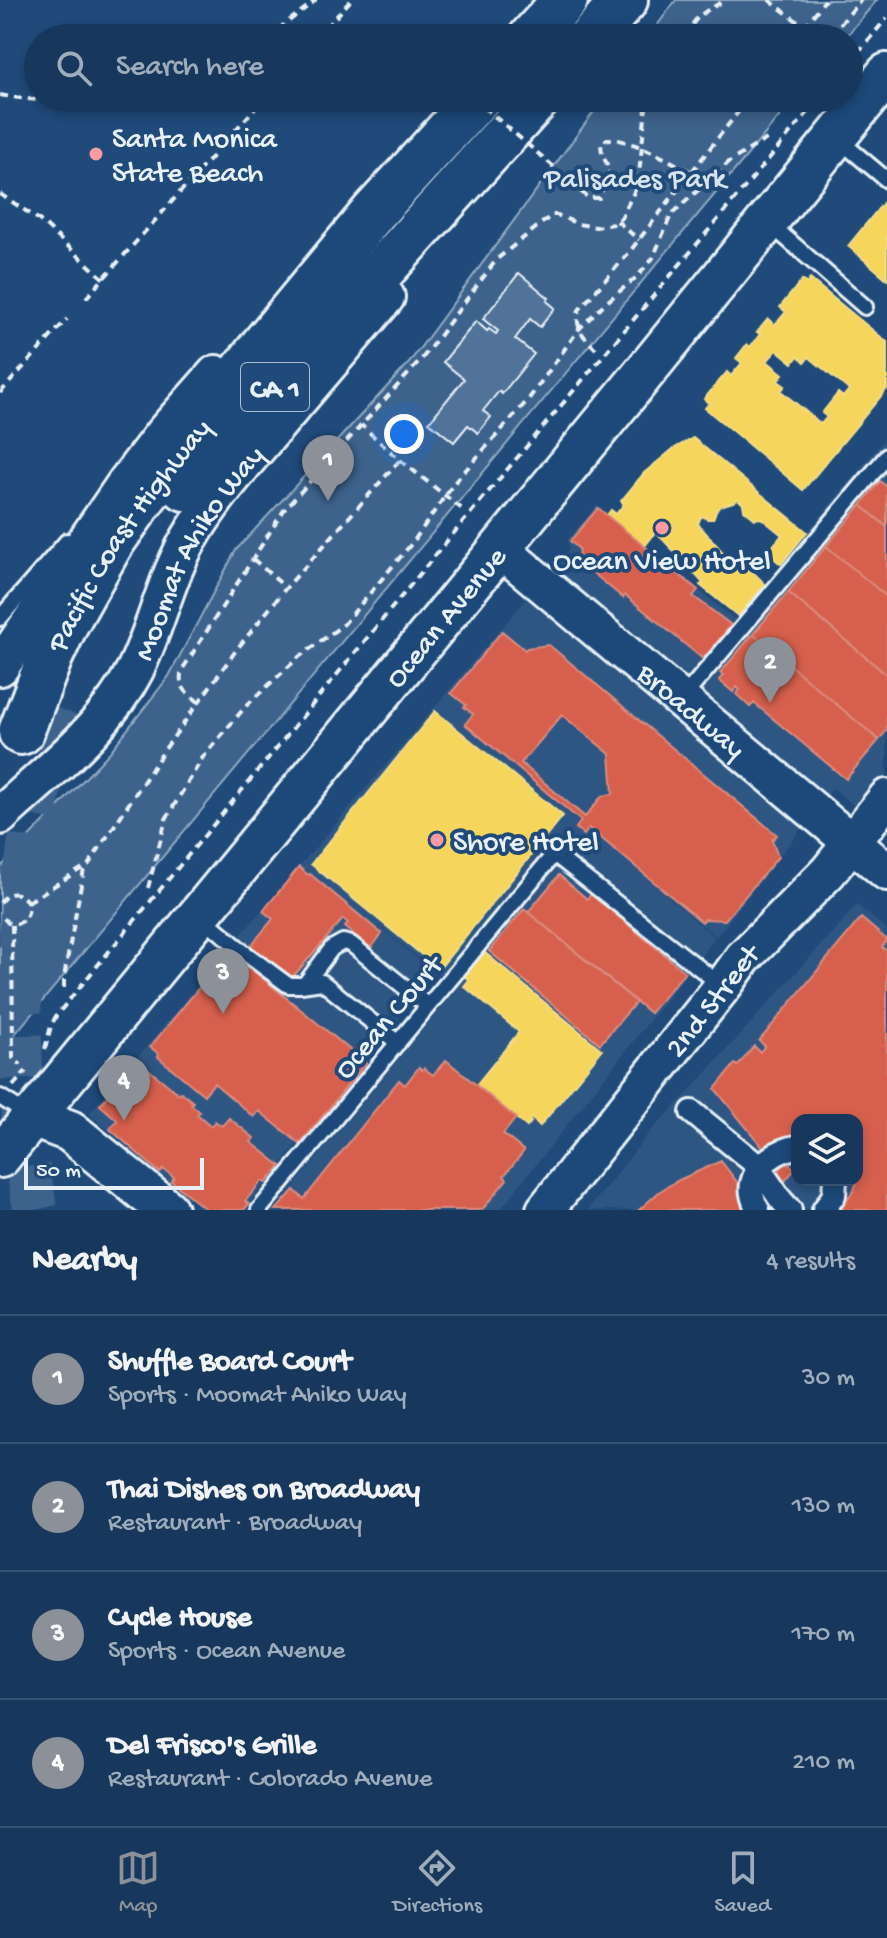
<!DOCTYPE html>
<meta charset="utf-8">
<style>
:root{--surface:#17385c;--page:#244365;--text:#f1f3f6;--muted:#9eacbb;--line:#365272;--accent:#8c9099}
body{margin:0;font-family:"Gochi Hand",sans-serif;background:var(--page);color:var(--text)}
.controls{position:absolute;right:24px;bottom:24px;display:grid;overflow:hidden;border-radius:16px;box-shadow:0 4px 12px #0003}
.controls button{width:72px;height:72px;display:grid;place-items:center;padding:0;border:0;border-bottom:2px solid var(--line);background:var(--surface);color:var(--text);font:40px sans-serif}
.scale{position:absolute;left:24px;bottom:20px;width:180px;box-sizing:border-box;padding-left:8px;border:4px solid #e8f1f8;border-top:0;font-size:22px;line-height:28px;white-space:nowrap;color:#e8f1f8;-webkit-text-stroke:6px #1f4a7a;paint-order:stroke}
.you{position:absolute;left:404px;top:434px;width:28px;height:28px;margin:-20px;border:6px solid #fff;border-radius:50%;background:#1a73e8;box-shadow:0 0 0 12px #1a73e833}
.badge{display:grid;place-items:center;width:52px;height:52px;border-radius:50%;background:var(--accent);color:#fff;font-size:26px;font-weight:700}
.pin{position:absolute;translate:-50% -66px;filter:drop-shadow(0 2px 4px #0008)}
.pin::after{content:'';position:absolute;top:42px;width:28px;height:24px;background:inherit;clip-path:polygon(0 0,100% 0,50% 100%)}
.list{margin:0;padding:0;list-style:none}
h2{display:flex;justify-content:space-between;align-items:center;height:104px;margin:0;padding:0 32px;font-size:34px}
h2 small{font-size:26px;font-weight:400;color:var(--muted)}
.list li{display:grid;grid-template-columns:52px 1fr auto;gap:24px;align-items:center;box-sizing:border-box;height:128px;padding:0 32px;border-top:2px solid var(--line)}
.list b{display:block;font-size:30px;white-space:nowrap}
.list p{margin:0;font-size:26px;white-space:nowrap;color:var(--muted)}
.list em{font-size:26px;font-style:normal;color:var(--muted)}
.icon{flex:none;width:44px;height:44px;fill:none;stroke:currentColor;stroke-width:2;stroke-linecap:round;stroke-linejoin:round}
.map{position:relative;flex:none;width:887px;height:1210px;overflow:hidden}
.search{position:absolute;background:var(--surface);box-shadow:0 4px 12px #0003;left:24px;right:24px;top:24px;height:88px;display:flex;align-items:center;gap:20px;box-sizing:border-box;padding:0 28px;border-radius:44px;color:var(--muted);font-size:30px}
.sheet{height:616px;background:var(--surface)}
nav{display:flex;justify-content:space-around;align-items:center;box-sizing:border-box;height:112px;border-top:2px solid var(--line);background:var(--surface);font-size:22px;color:var(--muted)}
nav a{display:grid;justify-items:center;gap:4px}
nav .on{color:var(--accent)}
.map>svg:first-child{display:block}
.built{fill:#2e5683;fill-rule:evenodd}
.green{fill:#3c628c;stroke:#92aac2;stroke-width:2}
.homes{fill:#f6d55c;stroke:#f2dd8b;stroke-width:2;fill-rule:evenodd}
.shops{fill:#d6604d;stroke:#db8c80;stroke-width:2;fill-rule:evenodd}
.building{fill:#517399;stroke:#e8f1f8;stroke-width:2}
.lines{fill:none;stroke-linecap:round;stroke-linejoin:round}
.trunk-tunnel{stroke:#3d638d;stroke-width:44;stroke-dasharray:44 22;stroke-linecap:butt}
.service-casing{stroke:#e8f1f8;stroke-width:20}
.pedestrian-casing{stroke:#e8f1f8;stroke-width:28}
.tertiary-casing{stroke:#e8f1f8;stroke-width:42}
.secondary-casing{stroke:#e8f1f8;stroke-width:46}
.trunk-casing{stroke:#e8f1f8;stroke-width:50}
.path{stroke:#e8f1f8;stroke-width:4;stroke-dasharray:8 6;stroke-linecap:butt}
.service{stroke:#1f4a7a;stroke-width:14}
.pedestrian{stroke:#1f4a7a;stroke-width:22}
.tertiary{stroke:#1f4a7a;stroke-width:36}
.secondary{stroke:#1f4a7a;stroke-width:40}
.trunk{stroke:#1f4a7a;stroke-width:44}
.path-bridge{stroke:#e8f1f8;stroke-width:4;stroke-dasharray:8 6;stroke-linecap:butt}
.poi-dot{fill:#ff9aa2;stroke:#1f4a7a;stroke-width:3}
.labels{text-anchor:middle;stroke-width:8;stroke-linejoin:round;paint-order:stroke}
.shield{fill:#1f4a7a;stroke:#acbfd2;stroke-width:2}
.shield-label{font-size:28px;font-weight:bold;fill:#e8f1f8}
.poi-label{font-size:30px;fill:#e8f1f8;stroke:#1f4a7a;text-anchor:start}
.park-label{font-size:30px;fill:#d7e3ed;stroke:#1f4a7a}
.street-label{font-size:30px;fill:#e8f1f8;stroke:#1f4a7a}
</style>
<div class="map">
<svg width="887" height="1210" viewBox="0 0 887 1210">
<rect width="100%" height="100%" fill="#1f4a7a"/>
<filter id="ink" filterUnits="userSpaceOnUse"><feTurbulence type="fractalNoise" baseFrequency=".0125" numOctaves="2"/><feDisplacementMap in="SourceGraphic" scale="16" xChannelSelector="R" yChannelSelector="G"/><feConvolveMatrix kernelMatrix="1 2 1 2 8 2 1 2 1" color-interpolation-filters="sRGB"/></filter>
<g filter="url(#ink)">
<path class="built" d="M887,436V834L833,788L716,937L652,883L715,938L500,1210H274L456,989L360,910L435,974L244,1210H203L89,1114L569,549L568,540L597,505L735,620Z
M857,905L887,930V1210H588L648,1134L697,1083ZM797,1120H857V1180H797Z"/>
<path class="green" d="M676,0H877L845,38H648Z
M604,98H795L0,1052V868L109,753L169,676L236,550L409,363Z"/>
<path class="homes" d="M887,198V279L848,246Z
M810,279L887,342V389L803,490L705,408L709,403L704,399L727,372L731,376L742,363L736,358L747,344L750,347L760,334L757,332L768,319L775,325L786,312L780,307L802,280L807,284ZM777,350L793,363L798,356L805,362L809,357L849,390L843,397L838,393L822,413L827,417L821,424L781,391L785,386L778,381L783,374L767,361Z
M693,438L807,532L781,564L767,553L782,535L761,518L755,519L744,510L743,504L738,499L733,502L720,506L716,511L713,519H707L702,516L700,519L698,524L741,573L748,567L765,584L738,616L700,585L703,583L656,532L644,547L607,515L611,510L616,514L624,504L621,501L644,473L673,449Z
M435,711L563,816L439,969L311,864Z
M484,952L602,1050L540,1126L531,1118L529,1120L531,1122L527,1127L476,1085L519,1032L464,986L469,980L464,976Z"/>
<path class="shops" d="M779,98H796L799,100L788,114L774,104Z
M880,481L887,487V527L861,505Z
M861,505L887,527V597L826,546Z
M598,508L698,590L693,596L731,625L703,659L625,595L623,598L587,568L589,566L578,556L579,549L570,541Z
M826,546L887,597V675L788,592Z
M788,592L887,675V730L879,740L753,634Z
M502,631L525,650L527,648L549,645L777,835L772,840L778,857L725,920L705,919L702,922L589,828L584,835L576,828L581,821L465,724L473,714L464,707L466,705L451,693ZM562,715L610,754L613,794L602,796L585,817L521,763Z
M753,634L879,740L846,779L754,703L750,707L736,694L740,690L737,687L733,692L719,680L723,675L720,673Z
M299,867L308,875L310,874L382,934L371,948L345,927L348,923L343,919L291,979L249,948L273,919L263,911Z
M559,875L587,899L591,894L685,972L650,1013L528,912Z
M524,909L636,1002L600,1044L489,951Z
M861,918L887,940L882,947L887,952V1210H841L854,1190L859,1175L857,1173V1120H797V1139L769,1155L715,1089L735,1064L738,1066L754,1046L760,1052L765,1046L759,1041Z
M239,959L366,1063L300,1144L259,1111L254,1117L214,1083L204,1095L158,1057L159,1054L150,1047L203,983L213,992Z
M137,1060L179,1094L181,1092L193,1102L191,1104L200,1112L197,1114L211,1126L215,1121L222,1126L229,1118L254,1138L251,1142L281,1166L266,1183L262,1181L245,1201L249,1204L244,1210H207L171,1181L174,1177L163,1169L160,1173L110,1129L117,1120L100,1105Z
M446,1060L516,1118L503,1134L524,1151L504,1176L507,1179L482,1210H276L294,1190L304,1199L399,1080L405,1085L419,1067L422,1070L424,1068L433,1075Z
M721,1161L750,1199L754,1210H639L660,1191L679,1180Z
M786,1162L795,1169L780,1187L771,1180Z"/>
<path class="building" d="M519,273L549,298L547,301L555,308L540,327L530,319L515,339L534,354L502,394L499,391L483,411L491,417L478,433L468,425L454,442L429,422L464,379L443,362L476,321L487,331L489,329L496,334L498,331L483,319Z"/>
<g class="lines">
<path class="trunk-tunnel" d="M36,1210C26,1170 25,1130 22,1089C15,962 20,830 61,709"/>
<defs>
<path id="service" d="M838,139L887,180
M770,224L865,307
M0,618L67,541
M681,700L887,456
M200,915L241,950L288,985H301L322,982L398,1043
M305,984L332,948L343,942L351,944L428,1006
M0,1097L30,1116
M259,1210L554,854L722,986"/>
<path id="pedestrian" d="M692,1112L757,1165L781,1200L790,1210
M758,1210C754,1203 750,1192 752,1184C756,1164 779,1149 797,1147
M824,1210L834,1195L835,1180"/>
<g id="tertiary">
<path id="s1" d="M499,548L887,872"/>
<path d="M0,667L125,484L163,434L216,374"/>
<path id="s2" d="M0,816C48,771 104,730 135,670C158,624 166,574 194,531C217,493 247,460 276,426C313,383 349,340 386,297"/>
<path id="s3" d="M545,1210L723,986L743,958L828,872L887,798"/>
</g>
<g id="secondary">
<path d="M32,1117L70,1131L167,1210"/>
<path id="s4" d="M0,1157L640,378L887,74"/>
</g>
<g id="trunk">
<path d="M531,38L565,0"/>
<path d="M591,38L625,0"/>
<path d="M185,488L538,98"/>
<path id="s5" d="M21,732L50,657L66,623L111,543L145,495L266,342L373,213L478,98"/>
</g>
</defs>
<use href="#service" class="service-casing"/>
<use href="#pedestrian" class="pedestrian-casing"/>
<use href="#tertiary" class="tertiary-casing"/>
<use href="#secondary" class="secondary-casing"/>
<use href="#trunk" class="trunk-casing"/>
<path class="path" d="M769,0L805,27L835,38
M831,35L861,0
M267,38L316,0
M317,38L351,0
M398,38V32
M689,38C689,17 709,10 725,0
M796,38L825,0
M849,63L887,18
M0,95C39,102 76,103 116,98
M560,172L588,198H599L610,170L602,154L601,144L607,139C633,139 667,160 690,171
M0,194L38,219L104,279
M617,221L639,240
M86,298L264,98
M596,349C584,337 574,328 579,310L627,255L749,98
M0,393L67,319
M400,460L462,509
M253,559L286,588
M199,702C187,693 177,687 182,670L284,510L421,360L497,259L552,215H557L578,224L596,227L613,224L621,218L638,184L647,98
M148,888L166,819L203,757L246,706L299,657L344,624L413,542L454,483L528,400L579,329L602,306L638,276L653,258L671,215L729,162L770,137
M28,902L89,864L165,749L237,649L286,588L400,460L361,425
M0,903C9,888 24,892 30,907L25,920L17,924L8,923L0,914
M12,925L13,1058L21,1065
M64,988V977L84,869
M45,1049L51,1026L56,1016L442,547L820,98
M13,1086L26,1071"/>
<use href="#service" class="service"/>
<use href="#pedestrian" class="pedestrian"/>
<use href="#tertiary" class="tertiary"/>
<use href="#secondary" class="secondary"/>
<use href="#trunk" class="trunk"/>
<path class="path-bridge" d="M473,98L560,172"/>
</g>
</g>
<g class="poi-dot">
<circle cx="96" cy="154" r="8"/>
<circle cx="662" cy="528" r="8"/>
<circle cx="437" cy="840" r="8"/>
</g>
<g class="labels">
<rect class="shield" x="241" y="363" width="68" height="48" rx="6"/>
<g class="shield-label">
<text x="275" y="397">CA 1</text>
</g>
<g class="poi-label">
<text x="112" y="147">Santa Monica<tspan x="112" dy="34">State Beach</tspan></text>
<text x="662" y="569" text-anchor="middle">Ocean View Hotel</text>
<text x="453" y="850">Shore Hotel</text>
</g>
<g class="park-label">
<text x="635" y="187">Palisades Park</text>
</g>
<g class="street-label">
<text dy="10" stroke="none"><textPath href="#s5" startOffset="226">Pacific Coast Highway</textPath></text>
<text dy="10" stroke="none"><textPath href="#s2" startOffset="334">Moomat Ahiko Way</textPath></text>
<text dy="10" stroke="none"><textPath href="#s4" startOffset="700">Ocean Avenue</textPath></text>
<text dy="10" stroke="none"><textPath href="#s1" startOffset="252">Broadway</textPath></text>
<text dy="10" stroke="none"><textPath href="#s3" startOffset="268">2nd Street</textPath></text>
<text transform="translate(387 1016) rotate(-50)" y="10">Ocean Court</text>
</g>
</g>
</svg>
<div class="controls">
<button><svg class="icon" aria-label="layers" viewBox="0 0 24 24"><path d="M12 4l9 5-9 5-9-5zM3 14l9 5 9-5"/></svg></button>
</div>
<div class="scale">50 m</div>
<div class="you"></div>
<div class="pin badge" style="left:328px;top:501px">1</div>
<div class="pin badge" style="left:770px;top:703px">2</div>
<div class="pin badge" style="left:223px;top:1014px">3</div>
<div class="pin badge" style="left:124px;top:1121px">4</div>
<div class="search"><svg class="icon" aria-label="search" viewBox="0 0 24 24"><circle cx="10" cy="10" r="6"/><path d="M15 15l6 6"/></svg>Search here</div>
</div>
<section class="sheet">
<h2>Nearby<small>4 results</small></h2>
<ul class="list">
<li><span class="badge">1</span><div><b>Shuffle Board Court</b><p>Sports · Moomat Ahiko Way</p></div><em>30 m</em></li>
<li><span class="badge">2</span><div><b>Thai Dishes on Broadway</b><p>Restaurant · Broadway</p></div><em>130 m</em></li>
<li><span class="badge">3</span><div><b>Cycle House</b><p>Sports · Ocean Avenue</p></div><em>170 m</em></li>
<li><span class="badge">4</span><div><b>Del Frisco's Grille</b><p>Restaurant · Colorado Avenue</p></div><em>210 m</em></li>
</ul>
</section>
<nav>
<a class="on"><svg class="icon" aria-label="map" viewBox="0 0 24 24"><path d="M3 6l6-2 6 2 6-2v14l-6 2-6-2-6 2zM9 4v14M15 6v14"/></svg>Map</a>
<a><svg class="icon" aria-label="directions" viewBox="0 0 24 24"><path d="M12 3l9 9-9 9-9-9zM9 14v-3h6M13 9l2 2-2 2"/></svg>Directions</a>
<a><svg class="icon" aria-label="saved" viewBox="0 0 24 24"><path d="M7 4h10v16l-5-4-5 4z"/></svg>Saved</a>
</nav>
